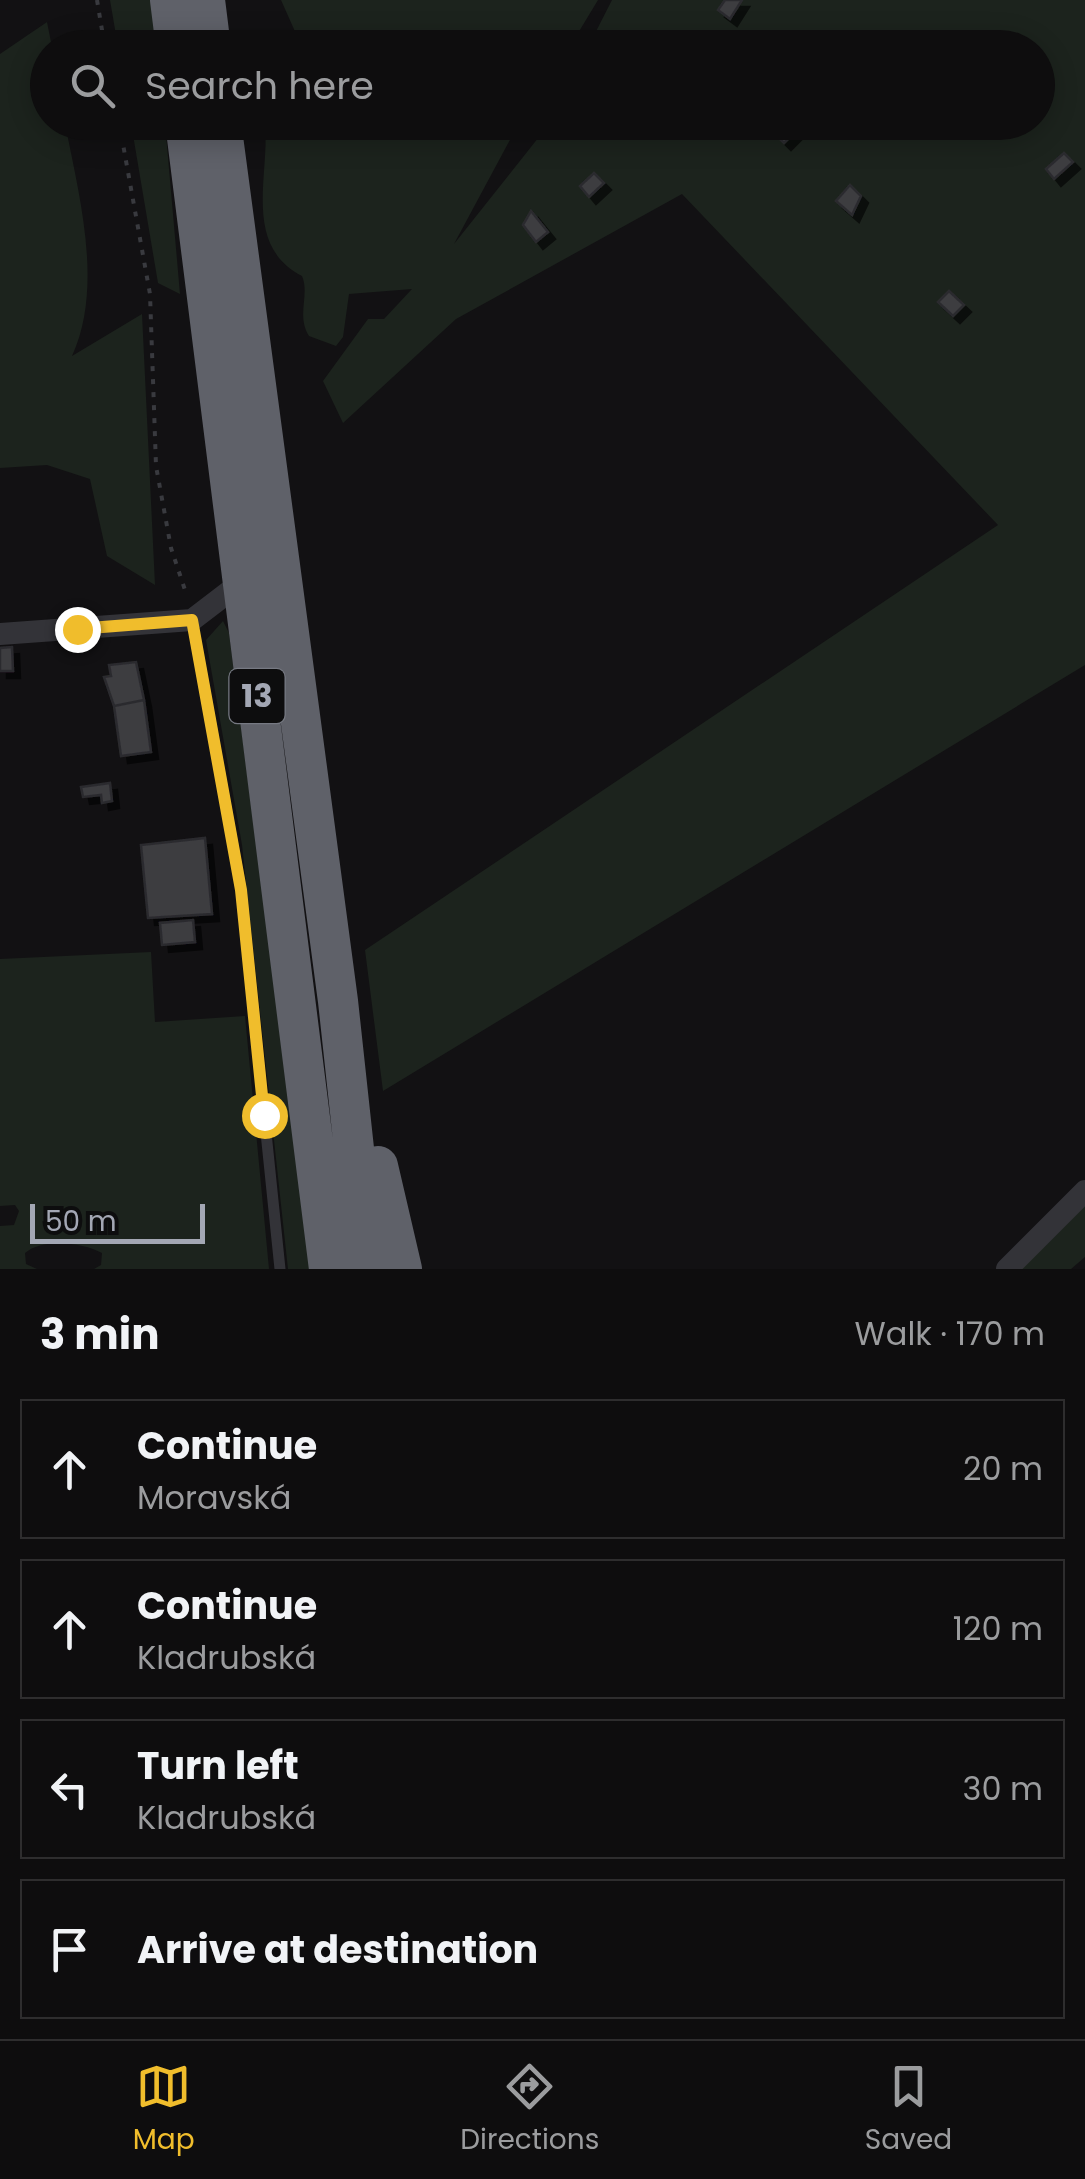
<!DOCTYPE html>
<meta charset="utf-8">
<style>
:root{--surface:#0e0d0e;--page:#171617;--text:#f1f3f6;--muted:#9b9c9e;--line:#2e2d2e;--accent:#f0bd2c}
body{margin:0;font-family:Poppins,sans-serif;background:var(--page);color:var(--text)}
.scale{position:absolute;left:30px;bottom:25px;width:175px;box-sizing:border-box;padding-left:10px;border:5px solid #a3a7b4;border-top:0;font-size:28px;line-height:35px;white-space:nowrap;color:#a3a7b4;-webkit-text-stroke:8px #0d0d0e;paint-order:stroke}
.stop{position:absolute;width:30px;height:30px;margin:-22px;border:8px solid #f0bd2c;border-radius:50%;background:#fff}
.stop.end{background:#f0bd2c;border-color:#fff;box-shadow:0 2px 10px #0008}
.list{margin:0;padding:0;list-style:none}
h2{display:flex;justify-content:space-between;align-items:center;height:130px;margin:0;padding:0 40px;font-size:42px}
h2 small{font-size:32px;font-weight:400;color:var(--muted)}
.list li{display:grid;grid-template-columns:65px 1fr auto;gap:30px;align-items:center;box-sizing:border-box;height:140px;margin:0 20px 20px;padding:0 20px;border:2px solid var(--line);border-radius:0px}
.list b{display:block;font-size:38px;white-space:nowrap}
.list p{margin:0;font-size:32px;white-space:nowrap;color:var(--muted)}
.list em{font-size:32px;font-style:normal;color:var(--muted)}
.icon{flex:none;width:55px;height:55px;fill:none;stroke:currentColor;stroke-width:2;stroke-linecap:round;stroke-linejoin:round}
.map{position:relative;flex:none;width:1085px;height:1269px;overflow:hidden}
.search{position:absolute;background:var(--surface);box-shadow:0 5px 25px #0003;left:30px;right:30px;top:30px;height:110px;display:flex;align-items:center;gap:25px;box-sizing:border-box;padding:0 35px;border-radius:55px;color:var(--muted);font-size:38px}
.sheet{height:770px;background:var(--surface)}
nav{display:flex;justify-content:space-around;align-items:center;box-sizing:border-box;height:140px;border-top:2px solid var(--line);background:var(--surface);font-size:28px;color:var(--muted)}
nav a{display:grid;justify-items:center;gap:5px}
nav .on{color:var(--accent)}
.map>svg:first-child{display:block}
.green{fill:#1c231d}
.building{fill:#3c3c40;stroke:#2c2b2f;stroke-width:2.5;filter:url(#shadow)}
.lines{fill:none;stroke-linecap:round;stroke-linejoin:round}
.path{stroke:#393a3f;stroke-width:4;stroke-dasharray:5 8;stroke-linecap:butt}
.lane{stroke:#333338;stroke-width:11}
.street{stroke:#333338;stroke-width:22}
.highway{stroke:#5f6169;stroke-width:40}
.route{stroke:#f0bd2c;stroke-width:12}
.labels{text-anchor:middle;stroke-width:8;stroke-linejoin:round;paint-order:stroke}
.shield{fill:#0d0d0e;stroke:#767982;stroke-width:2.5}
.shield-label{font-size:32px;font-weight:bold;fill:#a3a7b4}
</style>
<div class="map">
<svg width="1085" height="1269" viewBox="0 0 1085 1269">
<defs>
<filter id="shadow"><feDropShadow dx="7" dy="7" stdDeviation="0" flood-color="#0009"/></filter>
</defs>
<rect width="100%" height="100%" fill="#121113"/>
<path class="green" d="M110,0H152L157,47H118Z
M281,0H598L569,48L286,47L297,36Z
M612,0H1085V665L383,1091L365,950L998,525L682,194L456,319L343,423L323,381L368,319H384L412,289L349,294L343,337L336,346L309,336C296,315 310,295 302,276C242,245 270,176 265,123H519L454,244L550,123L1038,122V48L588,47Z
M47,22L52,47L48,48V122L65,123C79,196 104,286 72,356L142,314L155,585L107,556L90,479L47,465L0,468V54Z
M131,123H165L180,294L158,283Z
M223,621L229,633L311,1269H288L242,845L206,640Z
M151,952L155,1022L245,1016L269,1269H94L101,1265L102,1253C82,1242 42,1238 25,1253L26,1264L37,1269H0V1226L14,1225L19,1211L15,1205L0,1206V959Z
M1085,1206V1257L1071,1269H1021Z"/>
<path class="building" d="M725,0H742L730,19L718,10Z
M775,122H794L799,128L784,143L769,128Z
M1064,153L1073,162L1054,179L1046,169Z
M594,173L604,183L589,197L580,186Z
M850,185L861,196L852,215L836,201Z
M531,211L548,232L536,242L523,225Z
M949,291L964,305L953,316L938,302Z
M12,647L13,671H0V648Z
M136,662L144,700L114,706L104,677L111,676L109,665Z
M144,700L151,752L121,756L114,706Z
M110,783L112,801L102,803L101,795L83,797L81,787Z
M205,838L212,914L148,918L141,845Z
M193,920L195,942L162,945L160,923Z"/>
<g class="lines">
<path class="path" d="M97,0L105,48
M119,122L150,294L156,466L171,548L187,596"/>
<path class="lane" d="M192,620L241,889L280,1269"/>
<path class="street" d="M0,634L192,620L243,581
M1007,1269L1085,1191"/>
<path class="highway" d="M170,0L176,48
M205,0L211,48
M185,122L329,1269
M221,122L338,1001L367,1269
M378,1166L402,1269"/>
</g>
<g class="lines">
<path class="route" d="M77,629L192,620L241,890L264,1115"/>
</g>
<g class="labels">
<rect class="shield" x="229.5" y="669" width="55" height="54" rx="8"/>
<g class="shield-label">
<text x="257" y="707">13</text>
</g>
</g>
</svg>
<div class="scale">50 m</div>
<div class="stop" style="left:264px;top:1115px"></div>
<div class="stop end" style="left:77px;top:629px"></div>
<div class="search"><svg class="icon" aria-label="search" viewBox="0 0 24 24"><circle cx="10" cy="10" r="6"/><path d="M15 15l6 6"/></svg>Search here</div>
</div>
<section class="sheet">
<h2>3 min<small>Walk · 170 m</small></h2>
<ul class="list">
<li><svg class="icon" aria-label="ahead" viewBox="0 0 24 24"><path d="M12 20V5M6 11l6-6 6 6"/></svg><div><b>Continue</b><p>Moravská</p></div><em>20 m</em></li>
<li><svg class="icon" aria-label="ahead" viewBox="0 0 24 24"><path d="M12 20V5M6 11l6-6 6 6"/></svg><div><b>Continue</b><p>Kladrubská</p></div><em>120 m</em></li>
<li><svg class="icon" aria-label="left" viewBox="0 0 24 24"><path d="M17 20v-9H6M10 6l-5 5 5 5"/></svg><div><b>Turn left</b><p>Kladrubská</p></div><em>30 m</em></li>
<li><svg class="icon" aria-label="arrive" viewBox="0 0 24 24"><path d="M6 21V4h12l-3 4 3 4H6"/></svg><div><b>Arrive at destination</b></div></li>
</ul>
</section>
<nav>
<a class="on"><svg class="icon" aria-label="map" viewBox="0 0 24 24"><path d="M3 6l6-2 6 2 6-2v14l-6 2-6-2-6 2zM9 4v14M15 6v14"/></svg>Map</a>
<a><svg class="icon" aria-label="directions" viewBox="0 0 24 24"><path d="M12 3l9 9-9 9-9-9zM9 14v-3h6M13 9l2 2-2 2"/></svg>Directions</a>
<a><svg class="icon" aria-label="saved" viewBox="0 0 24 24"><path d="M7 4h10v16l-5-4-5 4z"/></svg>Saved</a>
</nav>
